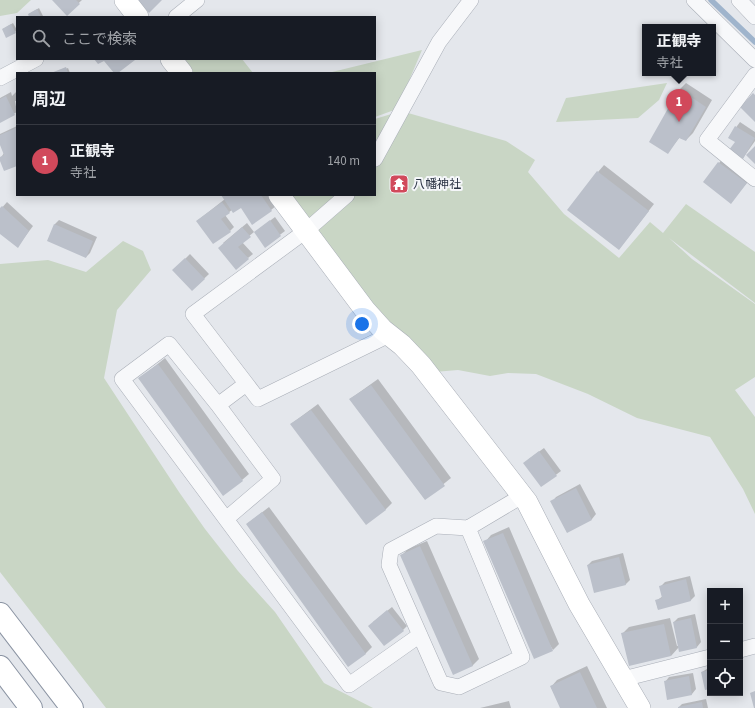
<!DOCTYPE html>
<html lang="ja">
<meta charset="utf-8">
<style>
:root{--surface:#171b24;--page:#20242c;--text:#f1f3f6;--muted:#9ea1a6;--line:#363941;--accent:#d1495b}
body{margin:0;font-family:"Source Sans 3","Noto Sans JP",sans-serif;background:var(--page);color:var(--text)}
.controls{position:absolute;right:12px;bottom:12px;display:grid;overflow:hidden;border-radius:0px;box-shadow:0 2px 10px #0003}
.controls button{width:36px;height:36px;display:grid;place-items:center;padding:0;border:0;border-bottom:1px solid var(--line);background:var(--surface);color:var(--text);font:20px sans-serif}
.you{position:absolute;left:362px;top:324px;width:14px;height:14px;margin:-10px;border:3px solid #fff;border-radius:50%;background:#1a73e8;box-shadow:0 0 0 6px #1a73e833}
.badge{display:grid;place-items:center;width:26px;height:26px;border-radius:50%;background:var(--accent);color:#fff;font-size:13px;font-weight:700}
.pin{position:absolute;translate:-50% -33px;filter:drop-shadow(0 1px 2px #0008)}
.pin::after{content:'';position:absolute;top:21px;width:14px;height:12px;background:inherit;clip-path:polygon(0 0,100% 0,50% 100%)}
.popup{position:absolute;left:642px;top:24px;width:74px;height:52px;box-sizing:border-box;display:grid;place-content:center;border-radius:0px;background:var(--surface);filter:drop-shadow(0 1px 3px #0005);font-size:13px;white-space:nowrap;color:var(--muted)}
.popup b{font-size:15px;color:var(--text)}
.popup::after{content:'';position:absolute;left:50%;top:100%;margin-left:-8px;border:8px solid transparent;border-top-color:var(--surface)}
.list{margin:0;padding:0;list-style:none}
h2{display:flex;justify-content:space-between;align-items:center;height:52px;margin:0;padding:0 16px;font-size:17px}
h2 small{font-size:13px;font-weight:400;color:var(--muted)}
.list li{display:grid;grid-template-columns:26px 1fr auto;gap:12px;align-items:center;box-sizing:border-box;height:72px;padding:0 16px;border-top:1px solid var(--line)}
.list b{display:block;font-size:15px;white-space:nowrap}
.list p{margin:0;font-size:13px;white-space:nowrap;color:var(--muted)}
.list em{font-size:13px;font-style:normal;color:var(--muted)}
.icon{flex:none;width:22px;height:22px;fill:none;stroke:currentColor;stroke-width:2;stroke-linecap:round;stroke-linejoin:round}
.map{position:relative;flex:none;width:755px;height:708px;overflow:hidden}
.search{position:absolute;background:var(--surface);box-shadow:0 2px 10px #0003;left:16px;top:16px;width:360px;height:44px;display:flex;align-items:center;gap:10px;box-sizing:border-box;padding:0 14px;border-radius:0px;color:var(--muted);font-size:15px}
.panel{position:absolute;background:var(--surface);box-shadow:0 2px 10px #0003;left:16px;top:72px;width:360px;height:124px;border-radius:0px}
.map>svg:first-child{display:block}
.green{fill:#c9d6c5}
.shadow{fill:#0003}
.lines{fill:none;stroke-linecap:round;stroke-linejoin:round}
.stream{stroke:#9fb4cc;stroke-width:5.5}
.building{fill:#bbc0ca}
.street-casing{stroke:#a9aeb7;stroke-width:16}
.secondary-casing{stroke:#a9aeb7;stroke-width:22}
.highway-casing{stroke:#8b94a3;stroke-width:24}
.street{stroke:#f7f8fa;stroke-width:15}
.secondary{stroke:#fff;stroke-width:21}
.highway{stroke:#fff;stroke-width:22}
.labels{text-anchor:middle;stroke-width:4;stroke-linejoin:round;paint-order:stroke}
.poi-label{font-size:12px;fill:#2b3445;stroke:#f4f6f9;text-anchor:start}
</style>
<div class="map">
<svg width="755" height="708" viewBox="0 0 755 708">
<rect width="100%" height="100%" fill="#e4e7ec"/>
<path class="green" d="M0,0H31L17,13L0,16Z
M422,50L397,109L375,117V73H328Z
M182,59H242L253,73H193Z
M667,83L659,100L638,118L556,122L566,98Z
M401,111L506,141L535,160L528,172L564,214L619,258L650,222L663,233L686,204L755,252V303L669,238L692,259L755,304V377L735,390L755,417V514L743,489L710,437L637,418L588,394L536,374L508,373L490,376L458,370L434,372L408,346L279,195H375V119Z
M123,241L143,251L151,270L117,310L104,378L179,492L205,529L238,571L275,612L324,683L373,708H106L0,572V264L48,260L86,272Z"/>
<path class="shadow" d="M54,0H82L67,14Z
M39,8L43,16L30,17L29,14Z
M13,23L17,30L15,32L3,29Z
M68,68L70,73H53Z
M686,83L712,100L693,133L686,140L680,137L668,152L680,89Z
M17,91V101H15L17,112L0,121V98L11,92L12,96Z
M740,122L755,132V141L743,158L736,142L729,137Z
M17,126V165L5,170L0,159L4,153L0,143V134Z
M723,158L750,179L731,202L704,182Z
M604,165L654,204L619,249L598,172Z
M223,195H268L276,206L271,210L241,207L232,210L225,215L234,227L230,231L197,221L225,199Z
M7,202L33,226L18,246L0,233V210Z
M275,217L285,231L265,246L255,232Z
M59,220L97,237L90,253L86,257L48,240L55,224Z
M247,223L254,232L242,242L253,254L248,258L223,243Z
M190,254L209,274L192,290L174,270Z
M165,358L249,474L242,480L139,379Z
M378,379L451,478L425,499L350,399Z
M318,404L392,503L385,510L291,424Z
M544,448L561,471L541,486L529,459Z
M580,484L596,514L592,519L567,532L552,502L556,497Z
M269,507L372,647L365,654L247,524Z
M509,527L559,644L553,650L485,542L491,535Z
M427,541L479,659L472,666L402,555L408,549Z
M623,553L630,580L626,584L595,592L588,565L592,561Z
M690,576L695,596L691,600L658,609L656,601L663,596L660,587L665,582Z
M392,607L407,626L403,630L373,622Z
M695,614L701,642L697,647L680,650L679,647L671,656L622,634L629,627L670,618L677,646H679L674,622L678,618Z
M587,666L607,708H561L551,687L557,680Z
M710,667V688L702,672Z
M693,673L696,689L692,694L668,699L665,682L669,677Z
M706,699L708,708H678L682,704Z
M509,701L511,708H480Z"/>
<g class="lines">
<path class="stream" d="M711,0L755,42"/>
</g>
<path class="building" d="M52,0H76L80,4L67,16Z
M137,0H162L149,13Z
M37,9L41,17H29L28,14Z
M11,24L16,33L6,38L2,29Z
M94,59H134L135,60L118,73H114L104,61L98,64Z
M66,67L68,73H51Z
M679,89L706,107L686,141L679,138L668,154L649,142Z
M753,93L755,95V122L740,107Z
M6,96L15,115L0,123V99Z
M735,126L755,138L743,159L729,150L735,142L728,138Z
M16,128L17,166L4,171L0,161V157L4,155L0,145V135Z
M755,146V164L746,155Z
M718,162L747,183L731,204L703,182Z
M597,171L649,211L619,250L567,210Z
M221,195H261L272,211L252,225L241,208L233,213Z
M222,202L230,213L221,219L231,232L213,244L196,221Z
M2,206L29,231L18,248L0,234V208Z
M270,220L281,236L265,248L254,232Z
M54,224L93,241L86,258L47,241Z
M242,227L251,237L238,247L249,259L236,270L218,248Z
M185,258L205,279L192,291L172,270Z
M158,364L243,481L223,496L138,378Z
M371,385L445,486L425,500L349,399Z
M311,410L386,510L366,525L290,424Z
M539,451L557,476L541,487L523,463Z
M576,488L592,520L567,533L550,501Z
M262,512L366,654L348,667L246,524Z
M503,533L553,651L534,659L483,541Z
M420,546L473,666L453,675L400,555Z
M619,557L626,585L594,593L587,565Z
M686,579L691,601L658,610L655,600L662,598L659,586Z
M387,610L404,631L384,646L368,626Z
M691,618L697,648L679,652L673,622Z
M664,624L671,656L629,666L621,633Z
M710,670V689L705,690L701,672Z
M580,672L597,708H560L550,686Z
M689,676L692,695L667,700L664,681Z
M755,691V708H754L750,693Z
M702,702L703,708H678V707Z"/>
<g class="lines">
<defs>
<path id="street" d="M694,0L755,60
M739,0L755,17
M176,17L197,0
M755,75L707,140L755,179
M0,78L36,59
M375,159L439,42L471,0
M347,195L307,230L193,314L258,399L389,335
M246,384L218,405L169,344L122,379L349,685L420,635
M218,405L273,479L226,519
M436,526L468,528L522,657L459,687L441,683L389,565L391,550Z
M468,528L522,496
M740,650L755,646
M623,679L710,657"/>
<path id="secondary" d="M125,0L138,17
M171,59L182,73
M279,195L365,310L383,330L402,345L421,365L527,502L579,604L640,708"/>
<path id="highway" d="M0,614L72,708
M0,667L31,708"/>
</defs>
<use href="#street" class="street-casing"/>
<use href="#secondary" class="secondary-casing"/>
<use href="#highway" class="highway-casing"/>
<use href="#street" class="street"/>
<use href="#secondary" class="secondary"/>
<use href="#highway" class="highway"/>
</g>
<defs>
<symbol id="temple-square" viewBox="-11 -11 22 22"><rect x="-9" y="-9" width="18" height="18" rx="4" fill="#d1495b" stroke="#f4f6f9"/><path d="M0-6L5-2H3V0L6.5 2.5H4V6H1.5V3h-3V6H-4V2.5H-6.5L-3 0V-2H-5Z" fill="#fff"/></symbol>
</defs>
<g fill-rule="evenodd">
<use href="#temple-square" x="388" y="173" width="22" height="22"/>
</g>
<g class="labels">
<g class="poi-label">
<text x="413" y="188">八幡神社</text>
</g>
</g>
</svg>
<div class="controls">
<button>+</button>
<button>−</button>
<button><svg class="icon" aria-label="locate" viewBox="0 0 24 24"><circle cx="12" cy="12" r="6"/><path d="M12 2v4M12 18v4M2 12h4M18 12h4"/></svg></button>
</div>
<div class="you"></div>
<div class="pin badge" style="left:679px;top:122px">1</div>
<div class="popup"><b>正観寺</b>寺社</div>
<div class="search"><svg class="icon" aria-label="search" viewBox="0 0 24 24"><circle cx="10" cy="10" r="6"/><path d="M15 15l6 6"/></svg>ここで検索</div>
<section class="panel">
<h2>周辺<small></small></h2>
<ul class="list">
<li><span class="badge">1</span><div><b>正観寺</b><p>寺社</p></div><em>140 m</em></li>
</ul>
</section>
</div>
